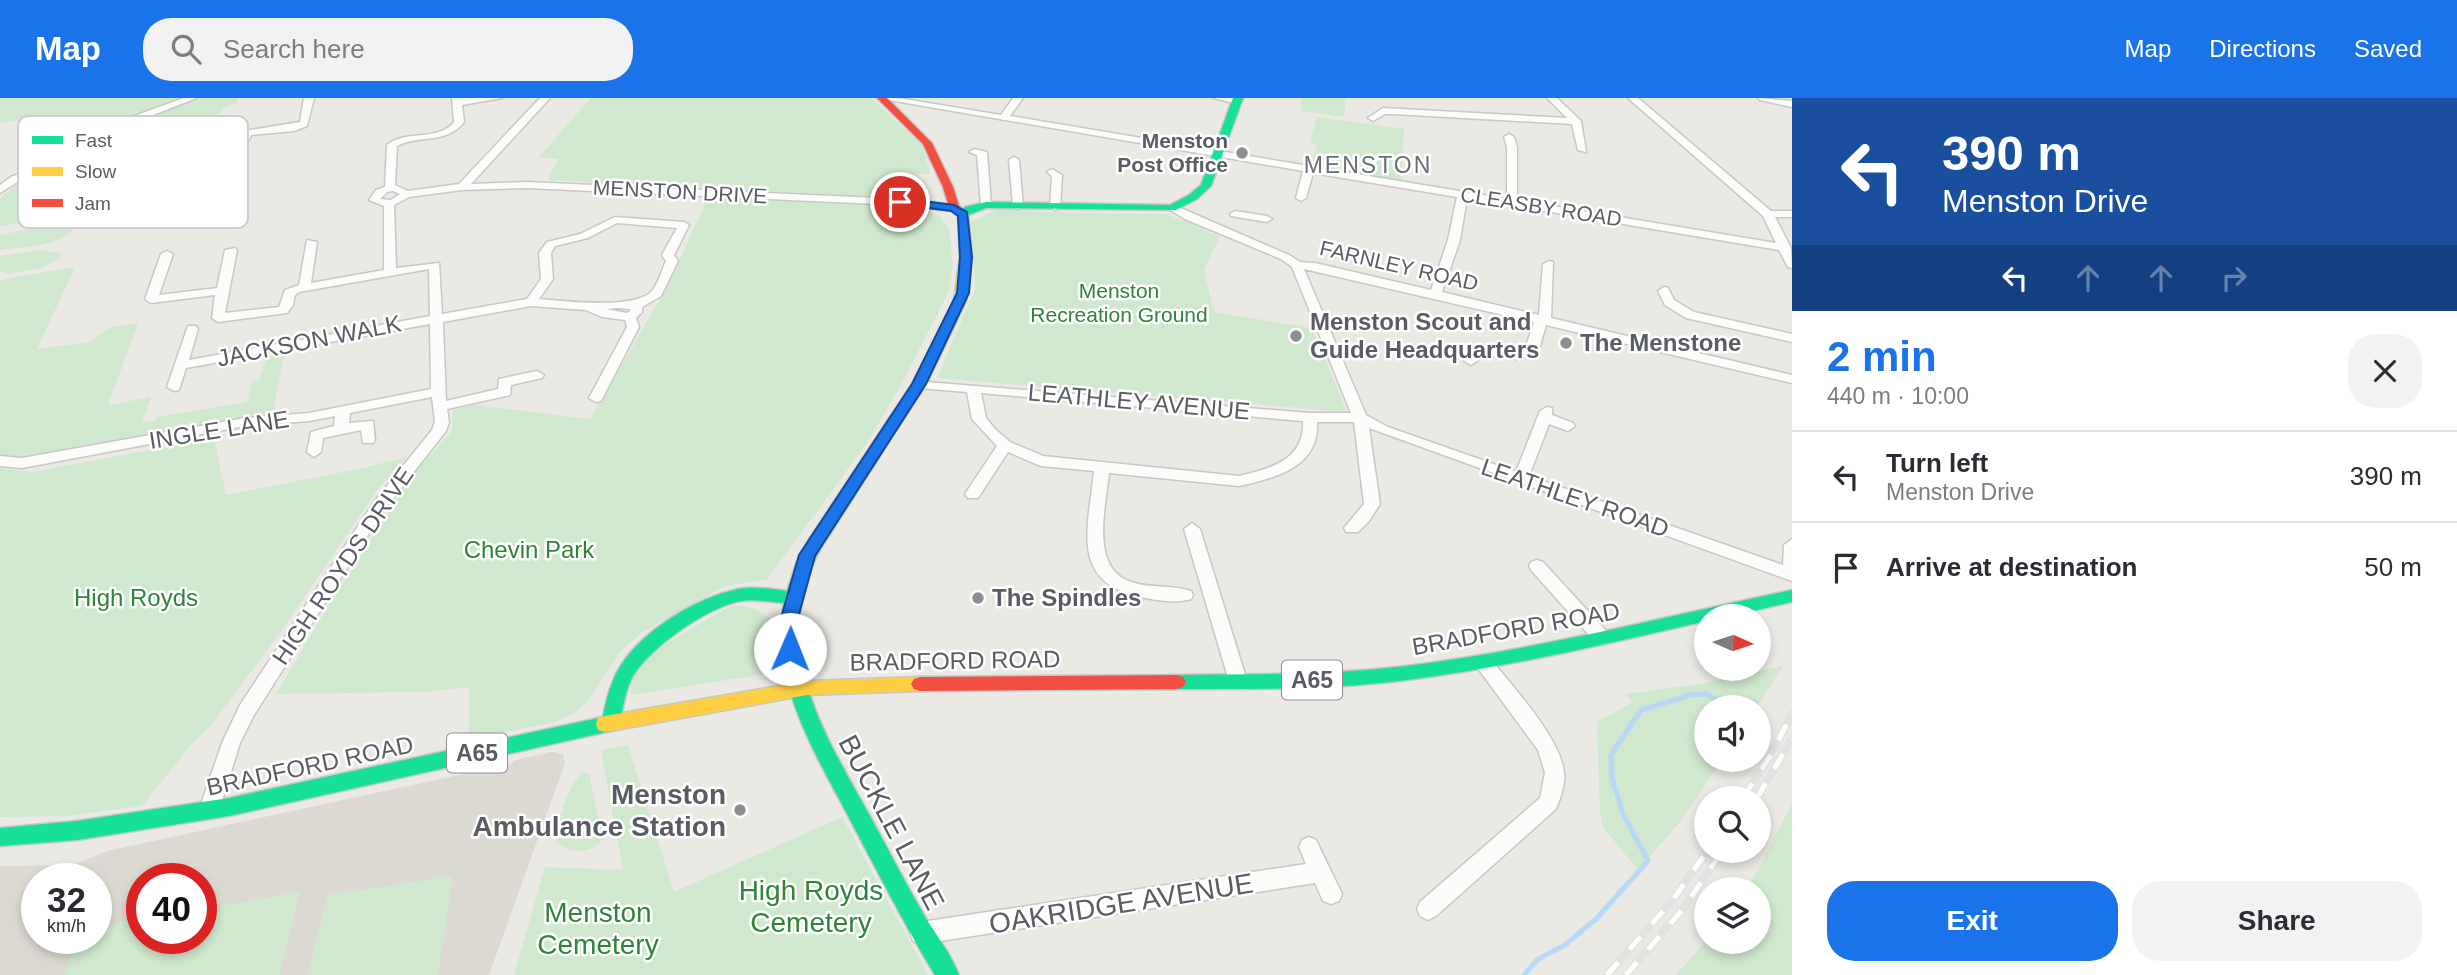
<!DOCTYPE html>
<meta charset="utf-8">
<style>
:root{--surface:#fff;--page:#f2f2f3;--text:#2b2b33;--muted:#7c7c81;--line:#e1e1e2;--accent:#1a73e8}
body{margin:0;font-family:Helvetica,sans-serif;background:var(--page);color:var(--text);height:100vh;display:flex;flex-direction:column;font-size:26px;white-space:nowrap}
*{box-sizing:border-box;margin:0}
p{font-size:23px;color:var(--muted)}
.icon{flex:none;width:38px;height:38px;fill:none;stroke:currentColor;stroke-width:2;stroke-linecap:round;stroke-linejoin:round}
.map{position:relative;flex:1;overflow:hidden}
.side{display:flex;flex-direction:column;background:var(--surface);width:665px}
.side>*{flex:none}
.top-card{background:#1a4fa0;color:#fff;overflow:hidden}
.needle{width:46px;rotate:93deg}
.tools{position:absolute;left:1694px;top:506px;display:grid;gap:14px}
.tools a{display:grid;place-items:center;width:77px;height:77px;border-radius:50%;background:var(--surface);box-shadow:0 4px 10px #0003;font-size:35px}
.speed{position:absolute;left:21px;top:765px;display:flex;gap:14px;font-size:35px;font-weight:700;text-align:center}
.speed>*{display:grid;place-content:center;width:91px;height:91px;border-radius:50%;background:var(--surface);box-shadow:0 4px 10px #0003;line-height:1}
.speed small{font-size:18px;font-weight:400}
.speed .limit{border:10px solid #d22;background:#fff;color:#111}
.pin{position:absolute;display:grid;place-items:center;width:60px;height:60px;color:#fff;margin:-30px;border:4px solid #fff;border-radius:50%;box-shadow:0 2px 7px #0007}
.me{position:absolute;width:77px;margin:-38px;rotate:1deg;stroke-linejoin:round;filter:drop-shadow(0 0 5px #0008)}
.turn{display:flex;align-items:center;gap:24px;height:147px;padding:0 35px;font-size:32px}
.turn .icon{width:91px;height:91px;stroke-width:2.5}
.turn b{display:block;font-size:49px;line-height:60px}
.lanes{display:flex;align-items:center;height:66px;padding:0 35px;background:#0003;justify-content:center;gap:35px;direction:ltr}
.lanes .off{opacity:.35}
.round{display:grid;place-items:center;flex:none;width:74px;height:74px;border-radius:28px;background:var(--page)}
.head{display:flex;align-items:center;justify-content:space-between;height:119px;padding:0 35px}
h1{font-size:42px;font-weight:600;line-height:52px;color:var(--accent)}
.button{display:flex;gap:14px;margin-top:auto;padding:14px 35px}
.button a{flex:1;height:80px;border-radius:28px;background:var(--accent);color:#fff;font-size:28px;font-weight:600;line-height:80px;text-align:center}
.button a+a{background:var(--page);color:var(--text)}
ul{padding:0;list-style:none}
li{display:flex;align-items:center;gap:21px;height:91px;padding:0 35px;border-top:2px solid var(--line)}
li div{flex:1}
li b{display:block;font-size:26px}
li em{font-style:normal}
header{display:flex;align-items:center;gap:42px;box-sizing:border-box;height:98px;padding:0 35px;background:var(--accent);color:#fff}
header strong{font-size:33px}
nav{display:flex;gap:38px;margin-inline-start:auto;font-size:24px}
.search{width:490px;height:63px;background:var(--page);display:flex;align-items:center;gap:18px;box-sizing:border-box;padding:0 24px;border-radius:28px;color:var(--muted);font-size:26px}
main{display:flex;flex:1;min-height:0}
.map>svg:first-child{display:block}
.education{fill:#dbd9d1;fill-rule:evenodd}
.green{fill:#d0e8ce}
.lines{fill:none;stroke-linecap:round;stroke-linejoin:round}
.stream{stroke:#b6d9f7;stroke-width:5}
.street-casing{stroke:#c6c7c6;stroke-width:3}
.fast-casing{stroke:#c6c7c5;stroke-width:3}
.slow-casing{stroke:#c6c7c5;stroke-width:3}
.jam-casing{stroke:#c6c7c5;stroke-width:3}
.street{fill:#fcfcfb;fill-rule:evenodd}
.fast{fill:#16e098;fill-rule:evenodd}
.slow{fill:#ffcf43;fill-rule:evenodd}
.jam{fill:#f24e42;fill-rule:evenodd}
.rail-casing{stroke:#e2e2e2;stroke-width:8}
.rail{stroke:#fff;stroke-width:5;stroke-dasharray:17;stroke-linecap:butt}
.route{fill:#1a73e8;stroke:#114b97;stroke-width:2}
.poi-dot{fill:#8c8e90;stroke:#fff;stroke-width:2.5}
.labels{text-anchor:middle;stroke-width:5;stroke-linejoin:round;paint-order:stroke}
.far-poi-label{font-size:21px;font-weight:bold;fill:#595d63;stroke:#fff;text-anchor:end}
.far-street-label{font-size:21px;fill:#595d63;stroke:#fff}
.far-park-label{font-size:21px;fill:#2e8535;stroke:#fff}
.far-quarter-label{font-size:23px;letter-spacing:2px;fill:#6a6f75;stroke:#fff}
.shield{fill:#fff;stroke:#8b8e92;stroke-width:2}
.shield-label{font-size:23px;font-weight:bold;fill:#595d63}
.poi-label{font-size:24px;font-weight:bold;fill:#595d63;stroke:#fff;text-anchor:start}
.street-label{font-size:24px;fill:#595d63;stroke:#fff}
.park-label{font-size:24px;fill:#2e8535;stroke:#fff}
.near-poi-label{font-size:28px;font-weight:bold;fill:#595d63;stroke:#fff;text-anchor:end}
.near-street-label{font-size:28px;fill:#595d63;stroke:#fff}
.near-park-label{font-size:28px;fill:#2e8535;stroke:#fff}
.key{fill:#fff;stroke:#cdced0;stroke-width:2}
.key-label{font-size:19px;fill:#595d63}
</style>
<header>
<strong>Map</strong>
<div class="search"><svg class="icon" aria-label="search" viewBox="0 0 24 24"><circle cx="10" cy="10" r="6"/><path d="M15 15l6 6"/></svg>Search here</div>
<nav><a>Map</a><a>Directions</a><a>Saved</a></nav>
</header>
<main>
<div class="map">
<svg width="1792" height="877" viewBox="0 0 1792 877">
<rect width="100%" height="100%" fill="#eae9e3"/>
<!-- education -->
<path class="education" d="M552,654l11,2 2,9 -76,212h-489v-109l73,-1 34,-14 403,-87 6,-4zM37,780h59v60h-59zM142,780h59v60h-59z"/>
<!-- green -->
<g class="green">
<polygon points="0,0 183,0 99,32 76,47 82,29 35,20 0,25"/>
<path d="M205,0h32l-1,6c-8,1 -14,3 -17,10l-6,1 -11,40 -29,3 -11,17 -12,1 12,-21 -2,-3 -29,4 -27,56 -104,14v-28l20,-16 38,-15 82,-48z"/>
<polygon points="591,0 871,0 921,46 931,76 907,76 906,100 548,82 558,61 539,59"/>
<polygon points="1302,0 1346,0 1344,19 1301,13"/>
<polygon points="1317,19 1404,31 1401,82 1311,67 1317,47 1310,45"/>
<polygon points="709,97 912,107 938,117 949,130 953,168 948,195 902,285 867,345 767,481 723,489 641,535 620,554 587,604 576,614 554,624 469,642 469,589 424,594 276,596 324,515 417,371 448,338 452,331 453,312 474,307 590,321 667,190"/>
<polygon points="1000,110 1039,114 1165,116 1204,130 1204,132 1220,138 1204,172 1214,214 1312,230 1347,314 937,280 976,189 971,124"/>
<path d="M59,125l10,1 4,5c-16,19 -50,17 -73,21v-15z"/>
<polygon points="40,152 61,155 60,160 42,170 6,176 7,173 0,174 0,158"/>
<polygon points="75,169 37,251 89,244 111,229 138,225 108,307 151,299 142,325 155,323 157,319 247,304 252,283 259,282 267,258 284,256 273,314 37,360 0,357 0,182"/>
<polygon points="214,340 226,397 358,371 407,359 378,391 282,532 210,628 190,648 142,708 66,718 0,719 0,370 32,374"/>
<path d="M741,507c38,6 49,40 25,69l-135,21v-17l17,-24 79,-46z"/>
<polygon points="1783,568 1757,609 1706,609 1706,662 1722,662 1679,725 1638,772 1603,729 1600,712 1597,624 1633,604 1626,596 1706,585"/>
<polygon points="628,647 674,794 842,719 928,877 514,877 545,769 623,772 601,653"/>
<path d="M584,674l5,2 14,65c-12,15 -33,16 -47,2 0,-17 14,-62 28,-69z"/>
<polygon points="1792,706 1792,877 1676,877 1706,843 1759,844 1759,791 1748,791"/>
<polygon points="453,778 438,877 308,877 328,797"/>
<polygon points="300,794 280,877 64,877 78,840 96,840 96,828 142,821 142,840 201,840 201,811"/>
</g>
<g class="lines">
<!-- stream -->
<g class="stream">
<polyline points="1732,609 1755,604"/>
<polyline points="1524,877 1538,861 1565,847 1597,820 1648,763 1623,716 1612,680 1611,657 1641,612 1690,597 1707,596 1726,609"/>
</g>
<defs>
<g id="street">
<polygon points="184,0 197,0 132,25 64,65 19,83 0,95 0,87 11,79 56,61 126,21"/>
<path d="M304,0h10l-7,28 -13,5 -43,4c-4,13 -14,14 -19,25h-8l1,-9 15,-10 4,-10 56,-9z"/>
<path d="M452,0h50l-40,7 2,17c-18,23 -44,12 -67,24l-2,39 13,6 51,-7 81,-86h10l-79,86 56,-2 373,17 54,6 5,3 -5,3 -54,-6 -373,-17 -65,2 -53,7 -15,8 2,63 43,-5 3,51 85,-15 14,-20 -2,-26 8,-11 33,-8 35,-17 69,5 5,3 -15,30 4,6 -17,35 -19,11v5l-6,6 3,9 -38,74 -5,1 -7,-4 38,-71 -2,-7 -23,-3 -16,-7 -55,-4 -88,16 3,79 52,-12 1,-10 38,-8 7,4 -2,3 -31,7 -1,10 -63,14 2,13 -3,9 -62,79 -130,205 -14,28 -21,67 -3,6 -7,3 -7,-3 -3,-6 23,-67 18,-38 134,-203 58,-72 3,-8 -3,-25 -82,16 -1,10 24,-2 2,19 -2,3h-10l-2,-13 -38,8 -2,14 -7,5 -7,-5 4,-20 23,-6 1,-10 -26,5 -64,5 -223,42 -22,-2v-10l22,2 223,-40 64,-5 122,-24 -1,-65 -244,44 -7,22 -5,1 -7,-4 21,-61h8l2,3 -9,31 241,-44 -1,-47 -130,23 -4,3 -2,10 -6,8 -69,9 -6,-4 3,-23 -64,8 -6,-4 16,-45 6,-3 6,3 -14,41 58,-7 8,-38 10,-2 2,2 -12,63 54,-6 6,-17 14,-5 8,-45 10,2 -6,41 73,-13v-64l-15,-6 7,-10 9,-3 2,-42c19,-16 51,-3 67,-23zM393,93l7,3 -9,6 -11,-1 7,-7zM617,125l60,5 -15,27 4,6c-4,9 -8,23 -14,30 -17,19 -88,10 -113,8l14,-20 -2,-26 4,-7 33,-8zM617,210l13,1v2l-3,2 -21,-4z"/>
<path d="M877,0h21l103,17 12,-17h10l-13,18 497,83v-52l-3,-10 5,-3 5,3 3,10v53l259,43 -13,-27 -135,-118h10l133,113h21v6h-17l16,31 1,20 -4,-1 -9,-17 -312,-52 -7,42 -18,52 97,23 4,-51 6,-3 4,1 -2,56 241,57v8l-246,-58 -6,21 -6,9 -18,4 -31,-4 -14,10 -7,-4 13,-13 48,1 9,-27 -230,-53 62,146 22,12 128,45 24,-61 7,-4 5,1v7l21,8 2,3 -7,5 -19,-7 -20,52 254,89 1,-20 8,-6v42l-423,-153 11,76 -11,17 -11,11h-12l-2,-4 20,-24 -10,-82h-37c3,45 -42,56 -78,64l-130,-13c-3,33 -20,95 22,109 19,7 41,2 60,9l2,4 -2,4c-16,5 -38,1 -54,-3 -68,-15 -48,-72 -43,-125l-53,-5 -33,-14 -30,46h-10l-3,-4 32,-48 -25,-27 -5,-27 -48,-4 -7,-4 2,-3 396,32h41l-59,-146 -11,-8 -96,-40 -18,-11 9,-2 113,49 11,7 15,1 116,27 17,-50 9,-43 -144,-24 -7,25 -5,3 -5,-3 7,-27zM981,295l322,28c2,38 -32,48 -64,55l-196,-20 -33,-14 -15,-13 -9,-11z"/>
<polygon points="1214,0 1235,0 1242,3 1237,6"/>
<polygon points="1547,0 1557,0 1581,23 1586,54 1578,52 1572,26 1393,16 1385,16 1373,23 1368,20 1383,10 1567,20"/>
<polygon points="1758,0 1792,3 1792,9 1760,2"/>
<polygon points="974,51 987,54 991,107 986,110 981,107 977,57 969,54"/>
<polygon points="1014,59 1019,62 1023,108 1018,111 1013,108 1009,62"/>
<polygon points="1052,71 1062,77 1060,109 1055,112 1050,109 1052,78 1047,74"/>
<polygon points="1235,113 1267,118 1272,121 1267,124 1231,118 1230,116"/>
<polygon points="1664,189 1668,190 1674,202 1694,214 1792,236 1792,244 1686,220 1665,207 1658,193"/>
<polygon points="1192,425 1200,431 1247,583 1244,588 1238,590 1232,588 1229,583 1184,431"/>
<polygon points="1537,462 1543,464 1608,535 1611,540 1608,545 1602,547 1596,545 1531,472 1529,468 1531,464"/>
<path d="M1483,557l6,2c22,28 71,80 75,115 2,10 -4,28 -8,37l-120,107 -8,4 -8,-4 -3,-7 3,-7 120,-104 5,-25 -7,-23 -61,-83 -3,-5 3,-5z"/>
<polygon points="1309,739 1316,742 1342,796 1339,803 1331,806 1323,803 1315,785 921,846 913,843 910,835 913,827 921,824 1306,766 1299,749 1302,742"/>
</g>
<g id="fast">
<polygon points="1233,0 1243,0 1211,88 1197,101 1176,112 986,110 963,119 958,116 965,109 986,104 1170,107 1189,97 1201,87"/>
<path d="M816,438l8,6c-56,97 -8,178 41,265 20,36 38,72 59,108 12,20 27,39 35,60h-24c-29,-47 -54,-97 -80,-146 -36,-70 -86,-144 -71,-226 -14,-1 -29,-4 -43,-2 -34,6 -90,46 -108,75 -8,14 -10,32 -13,47l-2,6 -7,2 -382,85 -152,24 -77,6v-18l77,-7 152,-23 374,-81c3,-18 8,-36 18,-52 24,-36 75,-67 117,-76 16,-3 33,0 49,2l9,-27 14,-26z"/>
<path d="M1792,492v12l-62,14h-24v5c-99,23 -198,46 -299,59 -76,10 -153,9 -230,9l-6,-2 -3,-5 3,-5 6,-2c76,-1 153,0 229,-9 130,-16 258,-49 386,-76z"/>
</g>
<g id="slow">
<polygon points="963,113 968,116 972,159 966,203 926,286 822,448 810,448 808,444 810,440 912,286 954,203 960,159 958,116"/>
<polygon points="920,579 926,581 929,586 926,591 920,593 807,597 605,634 598,632 596,626 598,620 605,618 807,583"/>
</g>
<g id="jam">
<polygon points="877,0 887,0 932,45 953,89 959,108 967,114 967,118 959,118 950,112 943,89 923,46"/>
<polygon points="1177,577 1183,579 1186,584 1183,589 1177,591 920,593 914,591 911,586 914,581 920,579"/>
</g>
</defs>
<!-- street casing -->
<use href="#street" class="street-casing"/>
<!-- fast casing -->
<use href="#fast" class="fast-casing"/>
<!-- slow casing -->
<use href="#slow" class="slow-casing"/>
<!-- jam casing -->
<use href="#jam" class="jam-casing"/>
<!-- street -->
<use href="#street" class="street"/>
<!-- fast -->
<use href="#fast" class="fast"/>
<!-- slow -->
<use href="#slow" class="slow"/>
<!-- jam -->
<use href="#jam" class="jam"/>
<defs>
<g id="rail">
<polyline points="1743,700 1770,658 1792,616"/>
<polyline points="1757,700 1792,641"/>
<polyline points="1607,877 1672,803 1708,752"/>
<polyline points="1626,877 1683,811 1723,752"/>
</g>
</defs>
<!-- rail casing -->
<use href="#rail" class="rail-casing"/>
<!-- rail -->
<use href="#rail" class="rail"/>
</g>
<!-- route -->
<polygon class="route" points="900,100 954,107 967,114 972,159 969,195 926,286 815,458 798,520 798,551 796,556 783,556 781,551 781,520 799,457 912,286 957,195 960,159 958,118 951,113 897,106 895,104"/>
<!-- markers -->
<g class="poi-dot">
<circle cx="1242" cy="55" r="7"/>
<circle cx="1296" cy="238" r="7"/>
<circle cx="1566" cy="245" r="7"/>
<circle cx="978" cy="500" r="7"/>
<circle cx="740" cy="712" r="7"/>
</g>
<g class="labels">
<!-- far-poi labels -->
<g class="far-poi-label">
<text x="1228" y="50">Menston<tspan x="1228" dy="24">Post Office</tspan></text>
</g>
<!-- far-street labels -->
<g class="far-street-label">
<text transform="translate(680 94) rotate(3)" y="7">MENSTON DRIVE</text>
<text transform="translate(1541 109) rotate(9)" y="7">CLEASBY ROAD</text>
<text transform="translate(1399 168) rotate(13)" y="7">FARNLEY ROAD</text>
</g>
<!-- far-park labels -->
<g class="far-park-label">
<text x="1119" y="200">Menston<tspan x="1119" dy="24">Recreation Ground</tspan></text>
</g>
<!-- far-quarter labels -->
<g class="far-quarter-label">
<text x="1368" y="75">MENSTON</text>
</g>
<!-- shield labels -->
<g class="shield">
<rect x="1282" y="562.5" width="60" height="39" rx="5"/>
<rect x="447" y="635.5" width="60" height="39" rx="5"/>
</g>
<g class="shield-label">
<text x="1312" y="590">A65</text>
<text x="477" y="663">A65</text>
</g>
<!-- poi labels -->
<g class="poi-label">
<text x="1310" y="232">Menston Scout and<tspan x="1310" dy="28">Guide Headquarters</tspan></text>
<text x="1580" y="253">The Menstone</text>
<text x="992" y="508">The Spindles</text>
</g>
<!-- street labels -->
<g class="street-label">
<text transform="translate(309 243) rotate(-11)" y="8">JACKSON WALK</text>
<text transform="translate(1139 304) rotate(5)" y="8">LEATHLEY AVENUE</text>
<text transform="translate(219 332) rotate(-9)" y="8">INGLE LANE</text>
<text transform="translate(1575 400) rotate(19)" y="8">LEATHLEY ROAD</text>
<text transform="translate(343 468) rotate(-56)" y="8">HIGH ROYDS DRIVE</text>
<text transform="translate(1516 531) rotate(-10)" y="8">BRADFORD ROAD</text>
<text transform="translate(955 563) rotate(-1)" y="8">BRADFORD ROAD</text>
<text transform="translate(310 668) rotate(-12)" y="8">BRADFORD ROAD</text>
</g>
<!-- park labels -->
<g class="park-label">
<text x="529" y="460">Chevin Park</text>
<text x="136" y="508">High Royds</text>
</g>
<!-- near-poi labels -->
<g class="near-poi-label">
<text x="726" y="706">Menston<tspan x="726" dy="32">Ambulance Station</tspan></text>
</g>
<!-- near-street labels -->
<g class="near-street-label">
<text transform="translate(892 724) rotate(62)" y="10">BUCKLE LANE</text>
<text transform="translate(1121 805) rotate(-9)" y="10">OAKRIDGE AVENUE</text>
</g>
<!-- near-park labels -->
<g class="near-park-label">
<text x="811" y="802">High Royds<tspan x="811" dy="32">Cemetery</tspan></text>
<text x="598" y="824">Menston<tspan x="598" dy="32">Cemetery</tspan></text>
</g>
</g>
<!-- legend -->
<rect x="18" y="18" width="230" height="112" rx="10" class="key"/>
<rect x="32" y="38" width="31" height="8" fill="#16e098"/>
<rect x="32" y="69" width="31" height="9" fill="#ffcf43"/>
<rect x="32" y="101" width="31" height="8" fill="#f24e42"/>
<g class="key-label">
<text x="75" y="49">Fast</text>
<text x="75" y="80">Slow</text>
<text x="75" y="112">Jam</text>
</g>
</svg>
<div class="tools">
<a><svg class="needle" viewBox="-14 -14 28 28"><path d="M0-13l5 13h-10z" fill="#e53935"/><path d="M0 13l5-13h-10z" fill="#7c7c81"/></svg></a>
<a><svg class="icon" aria-label="sound" viewBox="0 0 24 24"><path d="M4 9h4l5-4v14l-5-4H4zM17 9q2 3 0 6"/></svg></a>
<a><svg class="icon" aria-label="search" viewBox="0 0 24 24"><circle cx="10" cy="10" r="6"/><path d="M15 15l6 6"/></svg></a>
<a><svg class="icon" aria-label="layers" viewBox="0 0 24 24"><path d="M12 4l9 5-9 5-9-5zM3 14l9 5 9-5"/></svg></a>
</div>
<div class="speed"><div>32<small>km/h</small></div><div class="limit">40</div></div>
<div class="pin" style="left:900px;top:104px;background:#d93025"><svg class="icon" aria-label="arrive" viewBox="0 0 24 24"><path d="M6 21V4h12l-3 4 3 4H6"/></svg></div>
<svg class="me" style="left:790px;top:551px" viewBox="-20 -20 40 40"><circle r="19" fill="#fff"/><path d="M0-13L10 11 0 6-10 11z" fill="#1a73e8"/></svg>
</div>
<section class="side">
<div class="top-card">
<div class="turn"><svg class="icon" aria-label="left" viewBox="0 0 24 24"><path d="M17 20v-9H6M10 6l-5 5 5 5"/></svg><div><b>390 m</b>Menston Drive</div></div>
<div class="lanes"><svg class="icon" aria-label="left" viewBox="0 0 24 24"><path d="M17 20v-9H6M10 6l-5 5 5 5"/></svg><svg class="icon off" aria-label="ahead" viewBox="0 0 24 24"><path d="M12 20V5M6 11l6-6 6 6"/></svg><svg class="icon off" aria-label="ahead" viewBox="0 0 24 24"><path d="M12 20V5M6 11l6-6 6 6"/></svg><svg class="icon off" aria-label="right" viewBox="0 0 24 24"><path d="M7 20v-9h11M14 6l5 5-5 5"/></svg></div>
</div>
<div class="head"><div><h1>2 min</h1><p>440 m · 10:00</p></div><a class="round"><svg class="icon" aria-label="close" viewBox="0 0 24 24"><path d="M6 6l12 12M18 6L6 18"/></svg></a></div>
<ul>
<li><svg class="icon" aria-label="left" viewBox="0 0 24 24"><path d="M17 20v-9H6M10 6l-5 5 5 5"/></svg><div><b>Turn left</b><p>Menston Drive</p></div><em>390 m</em></li>
<li><svg class="icon" aria-label="arrive" viewBox="0 0 24 24"><path d="M6 21V4h12l-3 4 3 4H6"/></svg><div><b>Arrive at destination</b></div><em>50 m</em></li>
</ul>
<div class="button"><a>Exit</a><a>Share</a></div>
</section>
</main>
